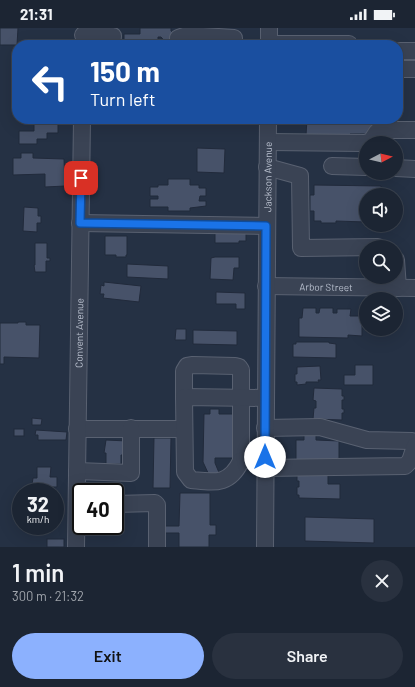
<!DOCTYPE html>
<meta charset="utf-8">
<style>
:root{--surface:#1c2533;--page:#29313f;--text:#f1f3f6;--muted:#a0a5ac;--line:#3a424e;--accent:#8cb1fe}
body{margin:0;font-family:Barlow,sans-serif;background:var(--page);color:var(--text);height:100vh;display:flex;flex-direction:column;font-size:15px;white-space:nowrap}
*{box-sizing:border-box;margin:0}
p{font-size:13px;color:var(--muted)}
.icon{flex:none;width:22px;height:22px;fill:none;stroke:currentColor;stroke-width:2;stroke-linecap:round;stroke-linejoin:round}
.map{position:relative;height:519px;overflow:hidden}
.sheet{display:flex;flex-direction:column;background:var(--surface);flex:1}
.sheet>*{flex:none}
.banner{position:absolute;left:12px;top:12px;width:391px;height:84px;border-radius:16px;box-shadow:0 4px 16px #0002,0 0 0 1px var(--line);background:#1a4fa0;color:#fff;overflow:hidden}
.needle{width:26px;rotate:83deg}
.controls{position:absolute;left:359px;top:108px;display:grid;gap:8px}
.controls a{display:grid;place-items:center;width:44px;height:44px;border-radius:50%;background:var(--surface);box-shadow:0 4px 16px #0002,0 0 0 1px var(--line);font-size:20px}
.speed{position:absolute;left:12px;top:455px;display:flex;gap:8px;font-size:20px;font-weight:700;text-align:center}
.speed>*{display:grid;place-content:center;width:52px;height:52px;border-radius:50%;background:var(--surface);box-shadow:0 4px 16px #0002,0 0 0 1px var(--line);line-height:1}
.speed small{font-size:10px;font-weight:400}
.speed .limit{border:2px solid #111;border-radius:6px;background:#fff;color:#111}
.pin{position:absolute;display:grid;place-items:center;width:34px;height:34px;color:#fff;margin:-17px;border-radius:8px;box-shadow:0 2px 6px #0006}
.me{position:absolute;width:44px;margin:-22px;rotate:0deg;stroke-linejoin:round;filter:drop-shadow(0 0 3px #0008)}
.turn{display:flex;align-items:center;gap:14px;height:84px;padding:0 12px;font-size:18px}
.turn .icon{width:52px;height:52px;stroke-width:2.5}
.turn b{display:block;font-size:28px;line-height:34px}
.round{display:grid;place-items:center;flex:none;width:42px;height:42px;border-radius:21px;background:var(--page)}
.overview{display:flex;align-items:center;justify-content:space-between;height:68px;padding:0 12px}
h1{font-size:24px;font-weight:600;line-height:30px}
.button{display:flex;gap:8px;margin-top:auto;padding:8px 12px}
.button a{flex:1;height:46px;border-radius:24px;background:var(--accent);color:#111;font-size:16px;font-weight:600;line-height:46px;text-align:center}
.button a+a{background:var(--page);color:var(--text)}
.status{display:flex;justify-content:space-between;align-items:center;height:28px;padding:0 20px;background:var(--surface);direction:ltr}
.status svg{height:11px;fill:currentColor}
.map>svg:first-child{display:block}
.building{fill:#475269;stroke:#212a3b}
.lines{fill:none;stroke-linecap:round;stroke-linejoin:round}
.minor-casing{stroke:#596171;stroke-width:18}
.minor{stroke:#3a4354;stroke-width:16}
.route-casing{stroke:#114b97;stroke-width:10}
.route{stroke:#1a73e8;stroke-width:7}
.labels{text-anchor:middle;stroke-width:3;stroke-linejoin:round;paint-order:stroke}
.street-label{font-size:10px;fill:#b8bfcd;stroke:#1f2839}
</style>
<div class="status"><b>21:31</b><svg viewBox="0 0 49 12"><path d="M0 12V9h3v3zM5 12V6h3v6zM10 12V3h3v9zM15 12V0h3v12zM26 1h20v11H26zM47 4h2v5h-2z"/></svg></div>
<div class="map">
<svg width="415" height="519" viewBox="0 0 415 519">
<rect width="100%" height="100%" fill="#253144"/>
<!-- building -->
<g class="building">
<polygon points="0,0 18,0 17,17 0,17"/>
<polygon points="140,0 171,0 171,3 185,17 168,17 161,9 158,9 158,17 124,17 124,6 140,6"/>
<polygon points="34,91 58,91 58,105 47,105 47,111 37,111 37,116 19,116 19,103 34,103"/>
<polygon points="307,91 387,91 387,97 373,97 372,106 350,106 350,107 306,107"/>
<polygon points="197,120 225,121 224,145 197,144"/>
<polygon points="21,125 33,125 33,130 64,131 65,158 45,159 45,146 13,147 13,130 21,130"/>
<polygon points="168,151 190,151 190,157 199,157 199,160 206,160 206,168 200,168 199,173 206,173 206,178 190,180 190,183 168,183 168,179 150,179 150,171 158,171 158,168 150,168 150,159 158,159 158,157 168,157"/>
<polygon points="314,157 381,158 381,167 366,167 366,194 336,193 336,195 321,195 321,193 314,193 314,183 310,183 310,167 314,167"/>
<polygon points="24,179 38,180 38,188 41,188 41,195 37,195 37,204 23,203"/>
<polygon points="215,201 246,203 246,213 239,213 239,215 215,215"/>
<polygon points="105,208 127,208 127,227 126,227 126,229 116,229 116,227 105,227"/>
<polygon points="35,215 47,215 47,230 50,230 50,233 46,233 46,244 35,244 34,237 35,237"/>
<polygon points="215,229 239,229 239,240 234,240 233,252 210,251 211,230"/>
<polygon points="127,236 168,238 168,251 127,249"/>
<polygon points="104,254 141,258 139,274 103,270 104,266 100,266 101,257 104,258"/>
<polygon points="216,264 245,265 245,281 236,281 236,276 216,276"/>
<polygon points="303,280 316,280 316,285 319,285 320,280 333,280 333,285 337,285 337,281 351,281 350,288 362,288 362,308 348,307 348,310 299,309 299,290 302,290"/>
<polygon points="18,294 26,294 26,297 40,297 39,330 4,329 4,336 0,336 0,295 18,295"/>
<polygon points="176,301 186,301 186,312 175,312"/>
<polygon points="193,302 237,303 237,317 193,316"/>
<polygon points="296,314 329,314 329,315 336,316 336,330 293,329 293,316 296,316"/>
<polygon points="355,337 373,337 373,357 344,357 344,347 355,347"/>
<polygon points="320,338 321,352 318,352 319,354 306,354 306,356 297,357 297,354 295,354 295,346 297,346 297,339"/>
<polygon points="314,360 342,361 342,368 344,368 344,372 342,372 342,381 344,381 344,385 342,385 342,392 313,391 314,380 316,380 316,373 313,372"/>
<polygon points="210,381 219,381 219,386 239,386 238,430 215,430 215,435 220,447 209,447 203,434 204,386 210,386"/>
<polygon points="32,390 42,391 41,397 32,397"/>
<rect x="14" y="401" width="10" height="7"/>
<polygon points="304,401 316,401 316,412 339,413 339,436 296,436 296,412 304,412"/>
<polygon points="36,402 67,404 66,412 38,412 38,407 35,407"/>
<polygon points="154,410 171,410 170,460 153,460"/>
<polygon points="106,412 127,413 127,427 121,427 121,436 106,436 106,425 104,425"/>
<polygon points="37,439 51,439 50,449 57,449 57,459 37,459 37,457 32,457 33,450 37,450"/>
<polygon points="328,441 328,456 340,456 340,471 299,470 299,467 297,467 297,459 299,459 299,453 297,453 297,444"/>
<polygon points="180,465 210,465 210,497 216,497 216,507 209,507 209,519 179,519 179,505 163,505 163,498 179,498"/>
<polygon points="305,489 374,491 374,515 305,513"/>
<rect x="47" y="511" width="17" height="8"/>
</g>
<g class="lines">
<defs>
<g id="minor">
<polyline points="83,7 113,8 112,17"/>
<polyline points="178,10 187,7 234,10"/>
<polyline points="269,16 349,16"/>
<polyline points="269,17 269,0"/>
<polyline points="400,23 415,23"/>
<polyline points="398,41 415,41"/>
<polyline points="268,114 365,115 371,113 377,104 393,102 415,102"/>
<polyline points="332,138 366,139"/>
<polyline points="267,139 300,148 301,220 378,219"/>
<polyline points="396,140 415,141"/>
<polyline points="80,195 267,198"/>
<polyline points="396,232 398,260"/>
<path id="s1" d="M266,258l149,2"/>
<polyline points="184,369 184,343 187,338 193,337 235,338 239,339 241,342 241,433"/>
<polyline points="265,400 320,399 367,412 412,413 415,417"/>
<polyline points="77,401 184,401"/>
<path d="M265,429l-24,4c-12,25 -27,21 -50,19l-6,-8 -1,-75 81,1"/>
<polyline points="265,440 405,438 410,433 415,418"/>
<polyline points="77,443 131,445 131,400"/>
<polyline points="115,476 155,475 157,477 157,519"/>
<path id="s2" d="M76,519l6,-428"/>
<path id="s3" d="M265,519l3,-428"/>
</g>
</defs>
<!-- minor casing -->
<use href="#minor" class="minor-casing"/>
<!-- minor -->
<use href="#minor" class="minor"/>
</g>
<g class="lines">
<defs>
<polyline id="route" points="81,150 80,195 266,198 265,429"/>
</defs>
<!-- route casing -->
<use href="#route" class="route-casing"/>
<!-- route -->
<use href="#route" class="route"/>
</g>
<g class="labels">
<!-- street labels -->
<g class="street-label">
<text dy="4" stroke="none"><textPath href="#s3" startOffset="370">Jackson Avenue</textPath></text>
<text dy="4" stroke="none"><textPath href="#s1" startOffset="60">Arbor Street</textPath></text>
<text dy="4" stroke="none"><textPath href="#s2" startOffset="214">Convent Avenue</textPath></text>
</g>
</g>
</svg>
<div class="controls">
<a><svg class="needle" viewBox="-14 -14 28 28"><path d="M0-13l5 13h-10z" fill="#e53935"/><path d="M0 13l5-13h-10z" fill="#a0a5ac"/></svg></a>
<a><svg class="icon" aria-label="sound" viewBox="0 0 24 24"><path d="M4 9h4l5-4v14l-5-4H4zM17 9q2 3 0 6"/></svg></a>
<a><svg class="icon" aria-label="search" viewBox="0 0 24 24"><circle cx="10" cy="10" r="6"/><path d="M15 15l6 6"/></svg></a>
<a><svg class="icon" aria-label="layers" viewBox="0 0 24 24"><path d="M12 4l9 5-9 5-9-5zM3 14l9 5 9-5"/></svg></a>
</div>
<div class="speed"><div>32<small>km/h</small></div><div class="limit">40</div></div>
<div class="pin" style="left:81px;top:150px;background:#d93025"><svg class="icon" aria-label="arrive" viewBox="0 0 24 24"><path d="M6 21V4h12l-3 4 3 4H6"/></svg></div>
<svg class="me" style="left:265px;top:429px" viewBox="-20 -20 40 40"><circle r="19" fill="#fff"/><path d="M0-13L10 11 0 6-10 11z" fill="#1a73e8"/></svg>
<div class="banner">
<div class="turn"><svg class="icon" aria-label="left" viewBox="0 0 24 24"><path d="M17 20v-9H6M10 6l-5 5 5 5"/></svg><div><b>150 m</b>Turn left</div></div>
</div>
</div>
<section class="sheet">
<div class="overview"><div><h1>1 min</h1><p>300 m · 21:32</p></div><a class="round"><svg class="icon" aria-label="close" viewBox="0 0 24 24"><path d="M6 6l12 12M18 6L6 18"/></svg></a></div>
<div class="button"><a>Exit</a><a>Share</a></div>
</section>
